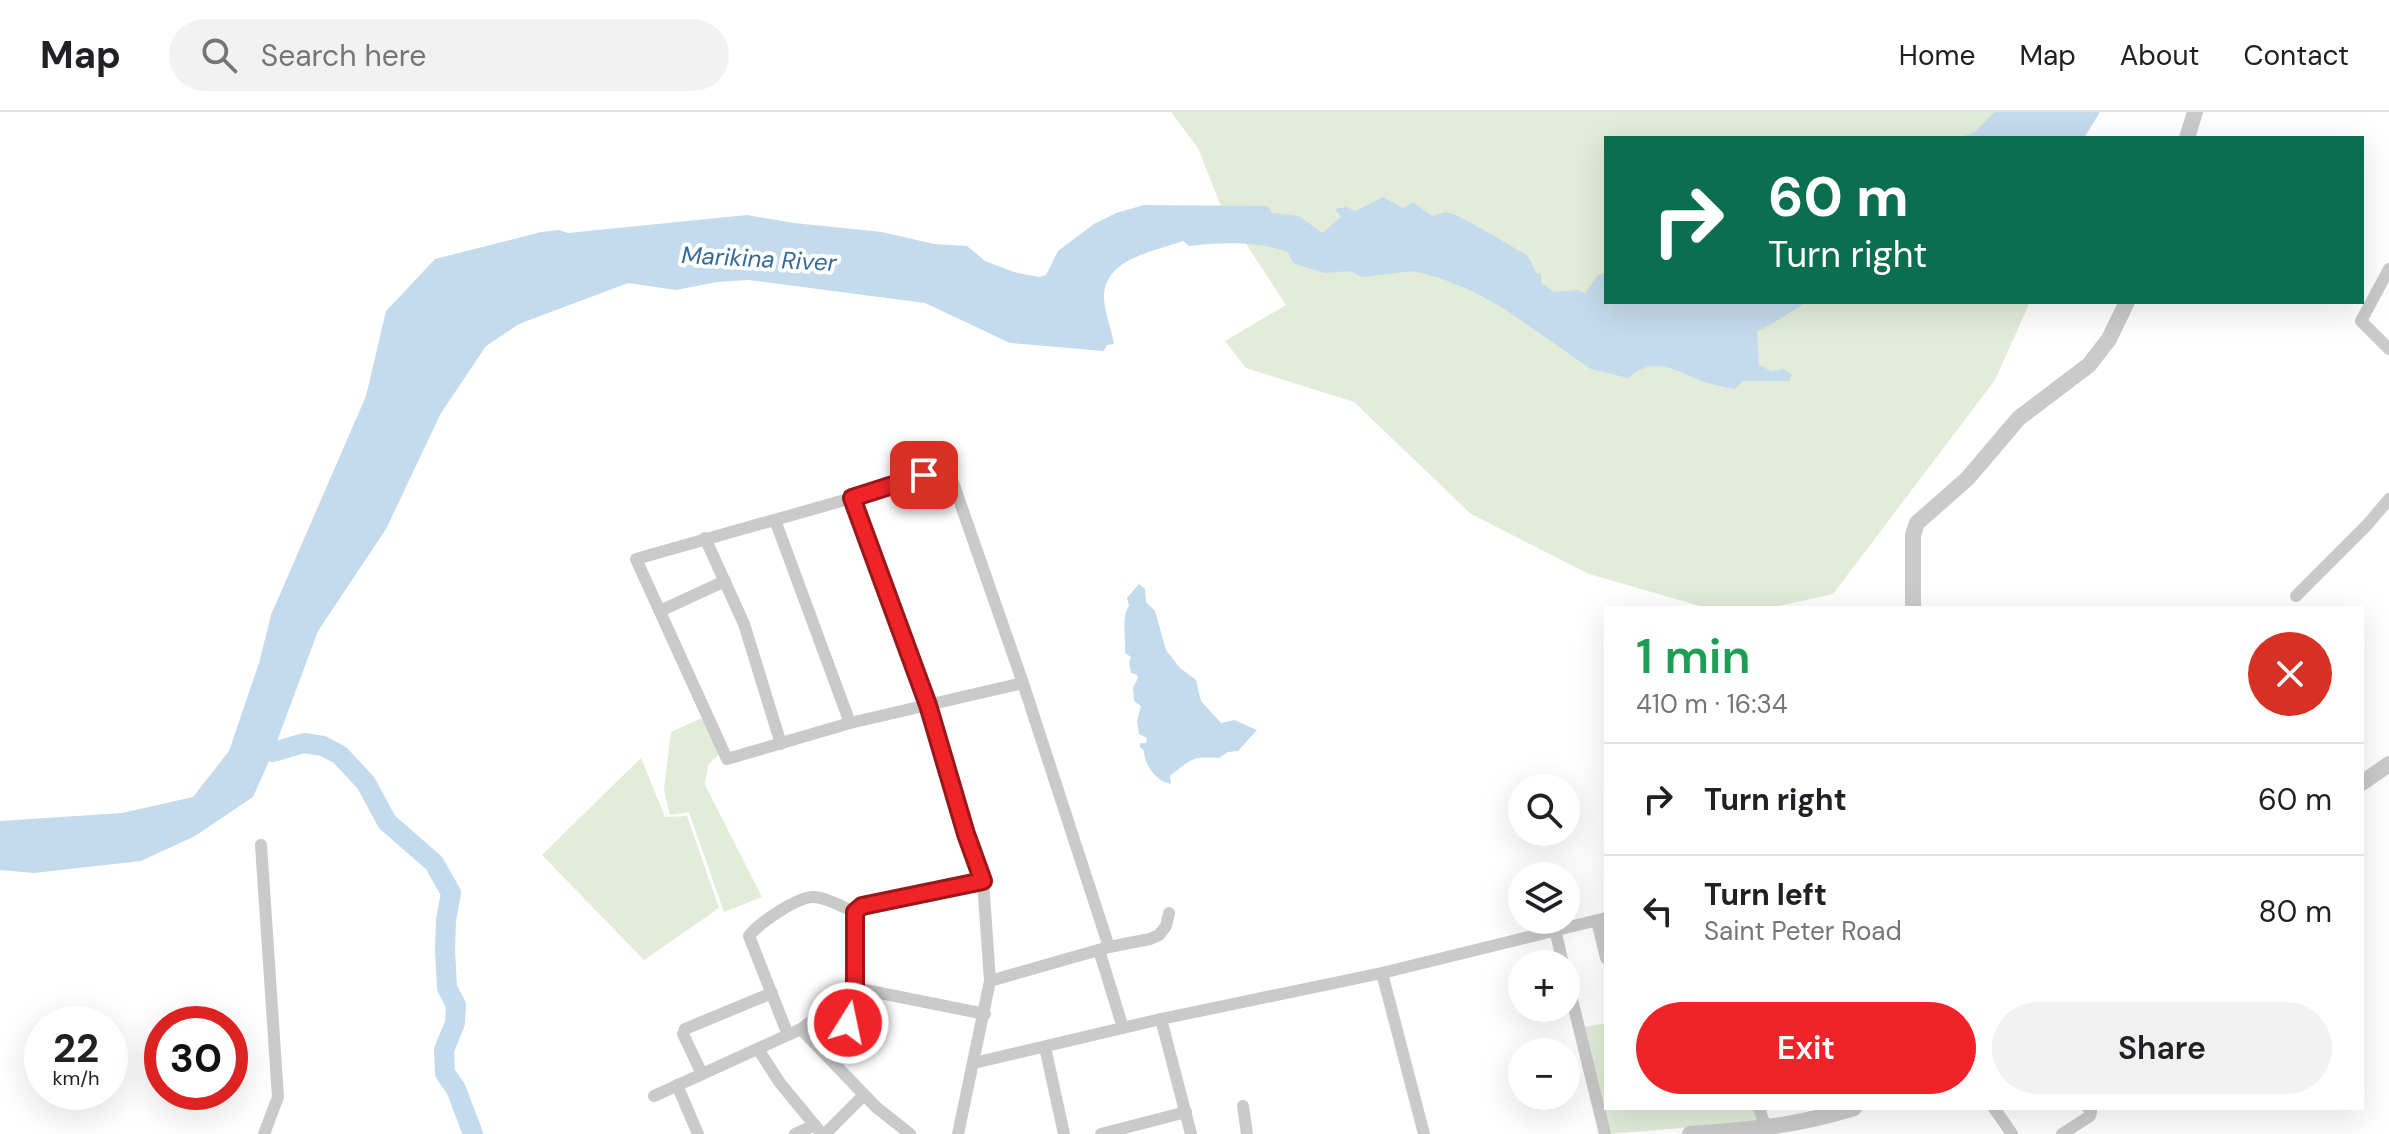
<!DOCTYPE html>
<meta charset="utf-8">
<style>
:root{--surface:#fff;--page:#f2f2f2;--text:#202124;--muted:#757577;--line:#e0e0e0;--accent:#f02328}
body{margin:0;font-family:"DM Sans",sans-serif;background:var(--page);color:var(--text);height:100vh;display:flex;flex-direction:column;font-size:30px;white-space:nowrap}
*{box-sizing:border-box;margin:0}
p{font-size:26px;color:var(--muted)}
.icon{flex:none;width:44px;height:44px;fill:none;stroke:currentColor;stroke-width:2;stroke-linecap:round;stroke-linejoin:round}
.map{position:relative;flex:1;overflow:hidden}
.side{position:absolute;left:1604px;top:494px;width:760px;height:504px;display:flex;flex-direction:column;background:var(--surface);border-radius:0px;box-shadow:0 8px 32px #0002}
.side>*{flex:none}
.guide{position:absolute;left:1604px;top:24px;width:760px;height:168px;border-radius:0px;box-shadow:0 8px 32px #0002;background:#0b6e4f;color:#fff;overflow:hidden}
.controls{position:absolute;left:1508px;top:662px;display:grid;gap:16px}
.controls a{display:grid;place-items:center;width:72px;height:72px;border-radius:50%;background:var(--surface);box-shadow:0 8px 32px #0002;font-size:40px}
.speed{position:absolute;left:24px;top:894px;display:flex;gap:16px;font-size:40px;font-weight:700;text-align:center}
.speed>*{display:grid;place-content:center;width:104px;height:104px;border-radius:50%;background:var(--surface);box-shadow:0 8px 32px #0002;line-height:1}
.speed small{font-size:20px;font-weight:400}
.speed .limit{border:12px solid #d22;background:#fff;color:#111}
.pin{position:absolute;display:grid;place-items:center;width:68px;height:68px;color:#fff;margin:-34px;border-radius:16px;box-shadow:0 4px 12px #0006}
.me{position:absolute;width:88px;margin:-44px;rotate:10deg;stroke-linejoin:round;filter:drop-shadow(0 0 6px #0008)}
.turn{display:flex;align-items:center;gap:28px;height:168px;padding:0 32px;font-size:36px}
.turn .icon{width:104px;height:104px;stroke-width:2.5}
.turn b{display:block;font-size:56px;line-height:68px}
.round{display:grid;place-items:center;flex:none;width:84px;height:84px;border-radius:42px;background:var(--page)}
.head{display:flex;align-items:center;justify-content:space-between;height:136px;padding:0 32px}
h1{font-size:48px;font-weight:600;line-height:60px;color:#1e9e55}
.primary-button{display:flex;gap:16px;margin-top:auto;padding:16px 32px}
.primary-button a{flex:1;height:92px;border-radius:48px;background:var(--accent);color:#fff;font-size:32px;font-weight:600;line-height:92px;text-align:center}
.primary-button a+a{background:var(--page);color:var(--text)}
ul{padding:0;list-style:none}
li{display:flex;align-items:center;gap:24px;height:112px;padding:0 32px;border-top:2px solid var(--line)}
li div{flex:1}
li b{display:block;font-size:30px}
li em{font-style:normal}
header{display:flex;align-items:center;gap:48px;box-sizing:border-box;height:112px;padding:0 40px;background:var(--surface);border-bottom:2px solid var(--line)}
header strong{font-size:38px}
nav{display:flex;gap:44px;margin-inline-start:auto;font-size:28px}
.search{width:560px;height:72px;background:var(--page);display:flex;align-items:center;gap:20px;box-sizing:border-box;padding:0 28px;border-radius:44px;color:var(--muted);font-size:30px}
.map>svg:first-child{display:block}
.green{fill:#e2ecd9}
.water{fill:#c4dbed}
.lines{fill:none;stroke-linecap:round;stroke-linejoin:round}
.river{stroke:#c4dbed;stroke-width:20}
.minor{stroke:#cacaca;stroke-width:12}
.tertiary{stroke:#cacaca;stroke-width:16}
.route-casing{stroke:#9c171a;stroke-width:20}
.route{stroke:#f02328;stroke-width:14}
.labels{text-anchor:middle;stroke-width:8;stroke-linejoin:round;paint-order:stroke}
.water-label{font-size:24px;font-style:italic;fill:#366b94;stroke:#fff}
</style>
<header>
<strong>Map</strong>
<div class="search"><svg class="icon" aria-label="search" viewBox="0 0 24 24"><circle cx="10" cy="10" r="6"/><path d="M15 15l6 6"/></svg>Search here</div>
<nav><a>Home</a><a>Map</a><a>About</a><a>Contact</a></nav>
</header>
<div class="map">
<svg width="2389" height="1022" viewBox="0 0 2389 1022">
<rect width="100%" height="100%" fill="#fff"/>
<!-- green -->
<g class="green">
<polygon points="1171,0 2086,0 2082,26 1606,26 1606,190 2030,190 1995,268 1833,482 1770,496 1707,496 1589,462 1471,402 1354,290 1246,256 1225,229 1286,193 1220,92 1198,36"/>
<polygon points="704,605 722,639 708,653 705,673 762,785 724,800 689,700 670,703 664,678 671,620"/>
<polygon points="641,646 665,705 687,704 719,796 644,848 542,743"/>
<polygon points="1606,911 1606,996 1762,996 1768,1009 1609,1022 1584,915"/>
</g>
<!-- water -->
<g class="water">
<polygon points="1995,0 2100,0 2084,26 1959,26 1975,20"/>
<path d="M1383,85l20,11 10,-6 19,14 13,-4 11,3 35,19 37,22 8,17 5,1v9l13,9 23,-2 8,3 13,-18 8,-2v29h201c-16,9 -33,22 -50,29l2,34 12,6 13,-2 8,6 -3,6h-46l-8,8c-10,-2 -21,-4 -31,-7 -27,-10 -50,-28 -76,-4l-37,-9 -88,-61 -31,-17 -32,-13 -27,-7 -51,6 -12,-6 -26,2 -31,-10 -5,-11c-30,-11 -67,-10 -99,-6l-6,-5c-29,11 -75,16 -79,53 -1,15 8,35 10,50l-7,1 -3,6 -94,-8 -85,-40 -177,-23 -31,2 -41,8 -48,-7 -109,41 -33,22 -45,67 -55,116 -68,102 -45,121 -20,45 -58,39 -54,25 -107,12 -34,-3v-49l122,-8 71,-16 36,-46 30,-88 12,-48 95,-219 20,-85 49,-52 106,-27 18,-2 9,3 179,-18 47,8 88,9 52,12 33,2 18,15 29,11 25,5 7,-2 12,-24 36,-27 22,-11 28,-8 124,1 4,7 27,3 23,17 19,-16 -6,-8 12,-2 8,4z"/>
<path d="M1139,472l6,5 1,13 9,9 11,39 14,18 16,12 5,21 20,22 13,-3 23,10 -19,21 -10,1 -9,6c-26,-2 -28,1 -49,18l1,8c-14,-2 -27,-19 -27,-33l-4,-4v-4h6l1,-5 -8,-4 -2,-13 4,-15 -7,-5 -1,-13 5,-10 -1,-3 -6,-2 -2,-11 2,-5 -6,-4c1,-15 -4,-36 4,-47l-2,-8z"/>
</g>
<g class="lines">
<!-- river -->
<polyline class="river" points="273,640 304,631 323,634 340,643 366,671 387,710 434,751 451,781 446,808 445,838 447,876 456,893 455,911 444,938 445,961 456,977 473,1022"/>
<!-- minor -->
<g class="minor">
<polyline points="2389,157 2361,209 2389,237"/>
<polyline points="852,386 928,593 966,722 983,769 990,869 958,1022"/>
<polyline points="775,408 850,611"/>
<polyline points="705,426 744,512 781,632"/>
<polyline points="2296,484 2368,412 2389,387"/>
<polyline points="660,499 725,469"/>
<polyline points="1023,571 850,611 727,647 636,447 852,386 948,356 1023,571 1109,835"/>
<polyline points="261,733 278,985 264,1022"/>
<polyline points="855,800 862,794 983,769"/>
<polyline points="1597,809 1606,846"/>
<polyline points="1555,817 1563,852"/>
<polyline points="1099,838 1123,916"/>
<polyline points="1382,861 1424,1022"/>
<polyline points="1566,863 1605,1022"/>
<polyline points="990,869 1109,835 1150,827 1159,823 1166,814 1169,801"/>
<polyline points="1161,907 1191,1022"/>
<polyline points="801,917 876,995 910,1022"/>
<path d="M788,923l-39,-99c10,-13 48,-39 64,-39 13,0 29,10 42,15"/>
<polyline points="1045,935 1064,1022"/>
<polyline points="758,937 780,971 822,1022"/>
<polyline points="974,951 1161,907 1382,861 1606,806"/>
<polyline points="837,953 854,889 855,800"/>
<polyline points="702,962 683,922 685,917 772,881"/>
<polyline points="677,973 698,1022"/>
<polyline points="654,984 801,917 855,876 985,902"/>
<polyline points="1243,994 1247,1022"/>
<polyline points="1759,996 1768,1022"/>
<polyline points="1994,996 2012,1022"/>
<polyline points="795,1022 815,1013"/>
<polyline points="825,1022 864,983"/>
<polyline points="1101,1022 1186,1000"/>
<polyline points="2062,1022 2090,1004 2091,999 2088,996"/>
</g>
<!-- tertiary -->
<g class="tertiary">
<polyline points="2187,26 2195,0"/>
<polyline points="1913,496 1913,423 1917,411 1967,367 2019,306 2089,253 2109,227 2127,190"/>
<polyline points="2362,671 2389,652"/>
<path d="M1690,1022c60,-4 106,-8 164,-26"/>
</g>
</g>
<g class="lines">
<defs>
<polyline id="route" points="848,911 855,876 855,800 862,794 983,769 966,722 928,593 852,386 924,363"/>
</defs>
<!-- route casing -->
<use href="#route" class="route-casing"/>
<!-- route -->
<use href="#route" class="route"/>
</g>
<g class="labels">
<!-- water labels -->
<g class="water-label">
<text transform="translate(759 147) rotate(3)" y="8">Marikina River</text>
</g>
</g>
</svg>
<div class="controls">
<a><svg class="icon" aria-label="search" viewBox="0 0 24 24"><circle cx="10" cy="10" r="6"/><path d="M15 15l6 6"/></svg></a>
<a><svg class="icon" aria-label="layers" viewBox="0 0 24 24"><path d="M12 4l9 5-9 5-9-5zM3 14l9 5 9-5"/></svg></a>
<a>+</a>
<a>−</a>
</div>
<div class="speed"><div>22<small>km/h</small></div><div class="limit">30</div></div>
<div class="pin" style="left:924px;top:363px;background:#d93025"><svg class="icon" aria-label="arrive" viewBox="0 0 24 24"><path d="M6 21V4h12l-3 4 3 4H6"/></svg></div>
<svg class="me" style="left:848px;top:911px" viewBox="-20 -20 40 40"><circle r="17" fill="#f02328" stroke="#fff" stroke-width="3"/><path d="M0-11L8 9 0 5-8 9z" fill="#fff"/></svg>
<div class="guide">
<div class="turn"><svg class="icon" aria-label="right" viewBox="0 0 24 24"><path d="M7 20v-9h11M14 6l5 5-5 5"/></svg><div><b>60 m</b>Turn right</div></div>
</div>
<section class="side">
<div class="head"><div><h1>1 min</h1><p>410 m · 16:34</p></div><a class="round" style="background:#d93025;color:#fff"><svg class="icon" aria-label="close" viewBox="0 0 24 24"><path d="M6 6l12 12M18 6L6 18"/></svg></a></div>
<ul>
<li><svg class="icon" aria-label="right" viewBox="0 0 24 24"><path d="M7 20v-9h11M14 6l5 5-5 5"/></svg><div><b>Turn right</b></div><em>60 m</em></li>
<li><svg class="icon" aria-label="left" viewBox="0 0 24 24"><path d="M17 20v-9H6M10 6l-5 5 5 5"/></svg><div><b>Turn left</b><p>Saint Peter Road</p></div><em>80 m</em></li>
</ul>
<div class="primary-button"><a>Exit</a><a>Share</a></div>
</section>
</div>
